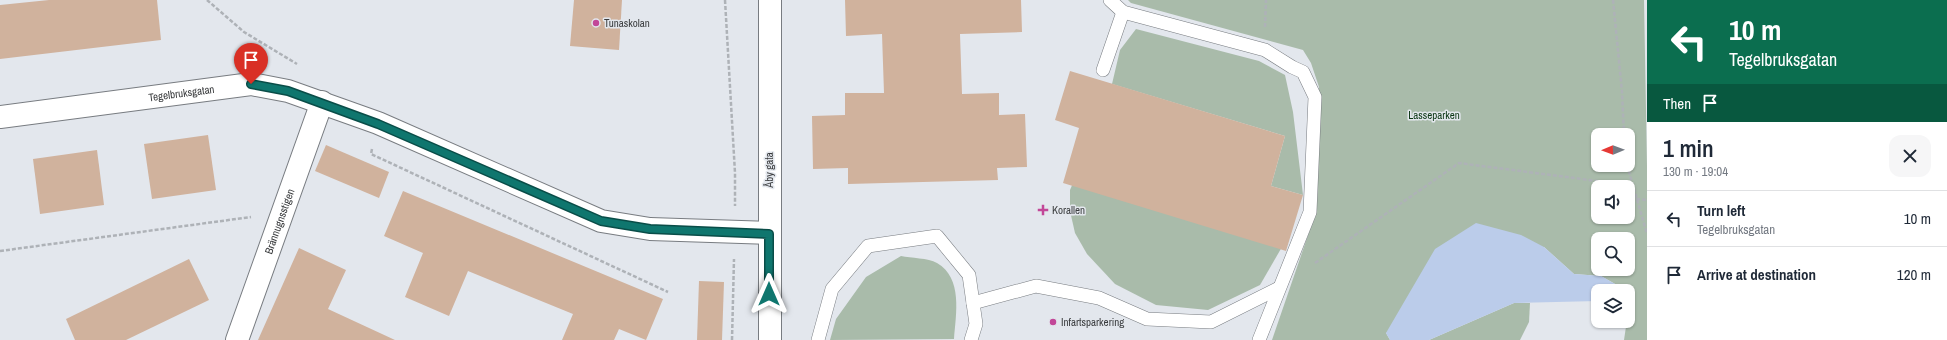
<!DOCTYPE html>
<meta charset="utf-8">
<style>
:root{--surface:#fff;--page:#f6f6f7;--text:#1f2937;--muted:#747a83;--line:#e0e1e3}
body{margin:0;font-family:"Archivo Narrow",sans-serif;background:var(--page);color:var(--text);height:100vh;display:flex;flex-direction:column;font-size:15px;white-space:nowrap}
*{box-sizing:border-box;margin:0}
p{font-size:13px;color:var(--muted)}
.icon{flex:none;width:22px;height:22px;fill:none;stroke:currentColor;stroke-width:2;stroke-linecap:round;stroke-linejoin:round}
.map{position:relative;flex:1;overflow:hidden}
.panel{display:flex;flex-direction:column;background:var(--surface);width:300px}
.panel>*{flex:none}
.guide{background:#0b6e4f;color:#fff;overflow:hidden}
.needle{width:26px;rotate:269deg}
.tools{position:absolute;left:1591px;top:128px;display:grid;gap:8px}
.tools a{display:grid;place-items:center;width:44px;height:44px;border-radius:8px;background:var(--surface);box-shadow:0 1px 3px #0004;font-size:20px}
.pin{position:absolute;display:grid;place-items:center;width:34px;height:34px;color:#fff;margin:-41px -17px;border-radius:50% 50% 50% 0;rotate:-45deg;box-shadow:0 0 4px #0007}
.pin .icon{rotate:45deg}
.me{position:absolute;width:44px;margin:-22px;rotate:0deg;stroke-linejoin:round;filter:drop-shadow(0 0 3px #0008)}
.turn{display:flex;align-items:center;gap:14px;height:84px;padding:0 16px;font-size:18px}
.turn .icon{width:52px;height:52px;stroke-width:2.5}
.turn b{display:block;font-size:28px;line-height:34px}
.then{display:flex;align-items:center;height:38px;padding:0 16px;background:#0003;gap:8px;font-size:15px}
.round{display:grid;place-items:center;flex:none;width:42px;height:42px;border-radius:12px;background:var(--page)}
.headline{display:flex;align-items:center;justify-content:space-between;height:68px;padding:0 16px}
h1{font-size:24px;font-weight:600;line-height:30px}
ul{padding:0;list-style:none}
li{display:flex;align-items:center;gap:12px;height:56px;padding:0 16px;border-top:1px solid var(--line)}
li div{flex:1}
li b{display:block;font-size:15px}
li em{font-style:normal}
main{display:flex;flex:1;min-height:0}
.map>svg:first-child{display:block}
.green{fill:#a9bbaa;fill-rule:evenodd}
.water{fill:#bbccea}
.building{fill:#d0b29d}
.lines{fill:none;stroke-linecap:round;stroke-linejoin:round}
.lane-casing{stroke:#787c81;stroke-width:14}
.street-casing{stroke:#787c81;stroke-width:24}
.path{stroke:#aeb2b7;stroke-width:2.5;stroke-dasharray:4 2;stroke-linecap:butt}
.lane{stroke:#fff;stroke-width:13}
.street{stroke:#fff;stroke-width:22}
.route-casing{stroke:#0a4d48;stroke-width:10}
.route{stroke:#0f766e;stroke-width:7}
.poi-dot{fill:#c24798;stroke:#e3e7ed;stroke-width:1.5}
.labels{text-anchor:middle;stroke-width:3;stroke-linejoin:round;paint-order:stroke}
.poi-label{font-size:11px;fill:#3a3c3e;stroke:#e3e7ed;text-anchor:start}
.street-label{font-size:11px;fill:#3a3c3e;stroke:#e3e7ed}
.park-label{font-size:11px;fill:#0b3613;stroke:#e3e7ed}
</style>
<main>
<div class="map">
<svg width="1647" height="340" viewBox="0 0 1647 340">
<rect width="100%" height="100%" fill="#e3e7ed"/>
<!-- green -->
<g class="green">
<path d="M1128,0h516l3,166v174h-23l7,-47 -30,-17 -27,-2 -30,-27 -158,86 4,7h-118l45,-131 2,-122 -8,-24 -8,-13 -172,-47zM1598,135h30v30h-30zM1598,187h30v30h-30zM1598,239h30v30h-30z"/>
<polygon points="1136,29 1259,61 1285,75 1293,112 1303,195 1271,186 1285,136 1112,84 1120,50"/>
<polygon points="1076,176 1286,240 1260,285 1208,310 1156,305 1115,284 1087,254 1075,233 1070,211 1070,190"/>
<path d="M901,256c10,2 27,2 36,7 26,15 19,51 17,76l-124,1 6,-21 30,-42z"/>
<polygon points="1514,303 1530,303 1529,322 1520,340 1429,340"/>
</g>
<!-- water -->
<polygon class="water" points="1476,223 1521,235 1544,247 1574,274 1601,276 1631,293 1628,294 1628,291 1598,291 1598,301 1514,303 1429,340 1390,340 1386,333 1435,249"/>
<!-- building -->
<g class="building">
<polygon points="49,0 157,0 161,40 0,59 0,5"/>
<polygon points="574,0 622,0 619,50 570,46"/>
<polygon points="845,0 1021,0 1022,32 960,34 962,94 999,93 999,115 1025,114 1027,167 997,168 998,180 848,184 848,168 813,169 812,116 845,115 845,93 884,93 882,34 846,36"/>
<polygon points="1070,71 1285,136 1271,186 1303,195 1286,251 1063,183 1079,128 1055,120"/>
<polygon points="208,135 216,190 152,199 144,144"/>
<polygon points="326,145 389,172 379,198 315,171"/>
<polygon points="97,150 104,205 40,214 33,159"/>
<polygon points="403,191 663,299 646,340 619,329 614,340 562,340 573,314 468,271 449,316 405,297 423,253 384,236"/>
<polygon points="299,248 346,270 328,309 395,340 258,340"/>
<polygon points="189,259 209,300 126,340 75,340 66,319"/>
<polygon points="699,281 724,282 722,340 697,340"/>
</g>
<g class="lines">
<defs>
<g id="lane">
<polyline points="1110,0 1123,12 1265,50 1292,67 1303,72 1315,97 1310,212 1259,340"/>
<polyline points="1103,70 1123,12"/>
<polyline points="973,303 1036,286 1099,298 1147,319 1211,322 1279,288"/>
<polyline points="818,340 832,289 868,246 937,236 969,275 976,324 971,340"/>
</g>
<g id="street">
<path id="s1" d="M0,117l251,-33 37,7 90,32 223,98 49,8 119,4"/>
<path id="s2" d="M237,340l85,-238"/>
<polyline points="770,340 770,0"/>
</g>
</defs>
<!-- lane casing -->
<use href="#lane" class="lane-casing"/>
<!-- street casing -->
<use href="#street" class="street-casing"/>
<!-- path -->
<g class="path">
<polyline points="207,0 244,32 297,64"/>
<polyline points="725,0 735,173 735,206"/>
<polyline points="1613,0 1622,92 1624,135"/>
<polyline points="1265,27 1266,0"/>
<polyline points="372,149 371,154 668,292"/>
<polyline points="1627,165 1647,234"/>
<polyline points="1636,199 1647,200"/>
<polyline points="0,251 251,217"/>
<polyline points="1315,263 1459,163 1620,184 1633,188"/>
<polyline points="732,340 734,259"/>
</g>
<!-- lane -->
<use href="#lane" class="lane"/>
<!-- street -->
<use href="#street" class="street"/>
</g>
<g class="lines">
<defs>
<polyline id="route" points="251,84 288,91 378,124 601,221 650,229 769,234 769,294"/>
</defs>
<!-- route casing -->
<use href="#route" class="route-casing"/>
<!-- route -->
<use href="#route" class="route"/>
</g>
<!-- markers -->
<g class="poi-dot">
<circle cx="596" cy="23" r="4"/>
<path d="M1041 204h4v4h4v4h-4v4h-4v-4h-4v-4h4z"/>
<circle cx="1053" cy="322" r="4"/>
</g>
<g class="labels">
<!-- poi labels -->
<g class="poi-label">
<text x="604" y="27">Tunaskolan</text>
<text x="1052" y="214">Korallen</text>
<text x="1061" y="326">Infartsparkering</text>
</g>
<!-- street labels -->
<g class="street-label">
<text dy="4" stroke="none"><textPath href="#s1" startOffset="183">Tegelbruksgatan</textPath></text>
<text transform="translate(769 170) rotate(-90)" y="4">Åby gata</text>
<text dy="4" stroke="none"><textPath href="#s2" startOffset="126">Brännugnsstigen</textPath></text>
</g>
<!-- park labels -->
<g class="park-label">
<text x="1434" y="119">Lasseparken</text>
</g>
</g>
</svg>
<div class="tools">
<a><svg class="needle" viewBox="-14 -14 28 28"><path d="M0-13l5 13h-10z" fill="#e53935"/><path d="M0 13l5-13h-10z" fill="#747a83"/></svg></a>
<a><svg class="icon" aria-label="sound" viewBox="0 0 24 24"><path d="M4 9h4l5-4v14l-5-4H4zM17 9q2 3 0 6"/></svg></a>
<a><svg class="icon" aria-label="search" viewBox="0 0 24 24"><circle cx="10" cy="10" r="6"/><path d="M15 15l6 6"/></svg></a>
<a><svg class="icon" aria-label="layers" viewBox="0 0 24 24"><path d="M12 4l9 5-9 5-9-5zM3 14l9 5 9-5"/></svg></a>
</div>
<div class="pin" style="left:251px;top:84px;background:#d93025"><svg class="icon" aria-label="arrive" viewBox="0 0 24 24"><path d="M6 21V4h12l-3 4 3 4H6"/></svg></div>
<svg class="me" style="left:769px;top:294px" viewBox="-20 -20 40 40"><path d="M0-17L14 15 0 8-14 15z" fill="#0f766e" stroke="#fff" stroke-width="4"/></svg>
</div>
<section class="panel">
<div class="guide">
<div class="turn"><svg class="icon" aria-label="left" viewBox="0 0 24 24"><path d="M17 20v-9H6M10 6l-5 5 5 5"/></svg><div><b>10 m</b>Tegelbruksgatan</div></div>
<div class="then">Then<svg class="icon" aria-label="arrive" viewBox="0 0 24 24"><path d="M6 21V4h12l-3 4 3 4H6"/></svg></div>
</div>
<div class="headline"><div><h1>1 min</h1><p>130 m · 19:04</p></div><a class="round"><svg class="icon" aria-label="close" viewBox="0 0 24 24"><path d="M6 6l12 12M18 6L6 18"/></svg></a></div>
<ul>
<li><svg class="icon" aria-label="left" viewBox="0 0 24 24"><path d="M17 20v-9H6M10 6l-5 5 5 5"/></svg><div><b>Turn left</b><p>Tegelbruksgatan</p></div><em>10 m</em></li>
<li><svg class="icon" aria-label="arrive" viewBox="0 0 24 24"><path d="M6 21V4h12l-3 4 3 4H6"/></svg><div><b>Arrive at destination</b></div><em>120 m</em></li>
</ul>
</section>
</main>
